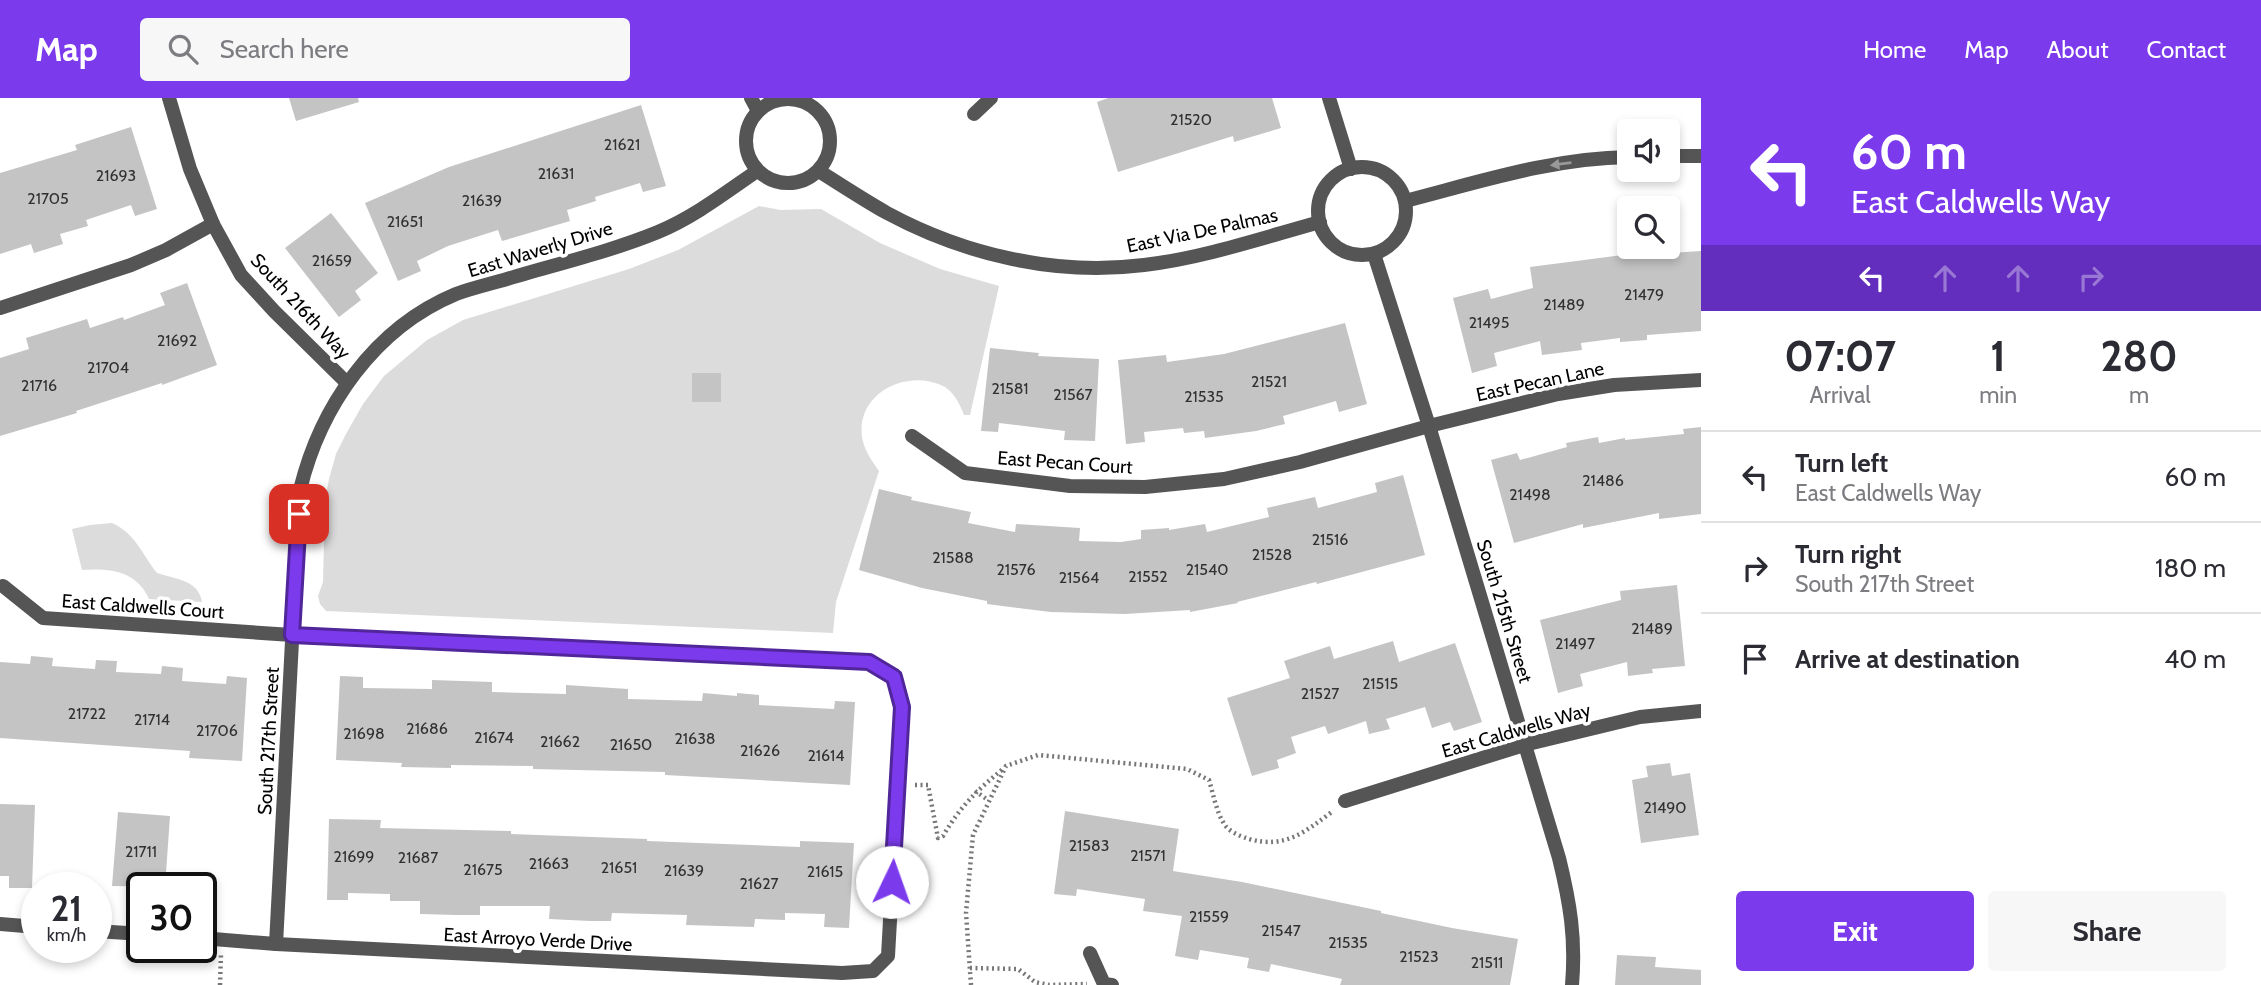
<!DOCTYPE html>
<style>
:root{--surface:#fff;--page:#f7f7f7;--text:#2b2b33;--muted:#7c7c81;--line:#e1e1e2;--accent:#7c3aed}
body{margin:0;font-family:Cabin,sans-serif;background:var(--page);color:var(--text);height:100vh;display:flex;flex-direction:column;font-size:26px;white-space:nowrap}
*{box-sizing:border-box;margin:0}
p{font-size:23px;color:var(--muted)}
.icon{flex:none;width:38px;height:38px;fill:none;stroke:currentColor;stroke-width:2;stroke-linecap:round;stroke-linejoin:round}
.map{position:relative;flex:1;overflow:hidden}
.panel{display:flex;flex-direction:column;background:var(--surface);width:560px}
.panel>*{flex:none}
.hud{background:#7c3aed;color:#fff;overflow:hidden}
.buttons{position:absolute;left:1617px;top:21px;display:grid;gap:14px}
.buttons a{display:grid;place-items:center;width:63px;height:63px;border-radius:7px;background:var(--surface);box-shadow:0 4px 10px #0003;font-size:35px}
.speed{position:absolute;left:21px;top:774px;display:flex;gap:14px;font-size:35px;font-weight:700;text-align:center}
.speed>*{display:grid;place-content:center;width:91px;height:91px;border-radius:50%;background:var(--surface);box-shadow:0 4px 10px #0003;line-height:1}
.speed small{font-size:18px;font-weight:400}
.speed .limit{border:4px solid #111;border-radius:10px;background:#fff;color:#111}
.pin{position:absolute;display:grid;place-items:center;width:60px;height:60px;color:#fff;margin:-30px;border-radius:14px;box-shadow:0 4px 10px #0006}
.me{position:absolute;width:77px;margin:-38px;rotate:3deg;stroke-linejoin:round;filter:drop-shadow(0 0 5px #0008)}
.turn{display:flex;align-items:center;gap:24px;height:147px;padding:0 35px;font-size:32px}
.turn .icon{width:91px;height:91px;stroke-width:2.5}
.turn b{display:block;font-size:49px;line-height:60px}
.lanes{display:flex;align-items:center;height:66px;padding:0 35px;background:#0003;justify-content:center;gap:35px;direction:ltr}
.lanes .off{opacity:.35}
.eta{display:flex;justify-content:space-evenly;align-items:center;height:119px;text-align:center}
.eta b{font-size:42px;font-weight:800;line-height:49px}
.action{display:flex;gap:14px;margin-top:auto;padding:14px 35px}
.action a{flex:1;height:80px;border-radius:7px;background:var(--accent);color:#fff;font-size:28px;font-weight:800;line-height:80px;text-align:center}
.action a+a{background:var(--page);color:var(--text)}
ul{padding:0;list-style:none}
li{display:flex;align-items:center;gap:21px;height:91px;padding:0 35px;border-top:2px solid var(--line)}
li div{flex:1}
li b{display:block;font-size:26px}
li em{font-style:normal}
header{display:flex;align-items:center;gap:42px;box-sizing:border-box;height:98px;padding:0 35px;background:var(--accent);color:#fff}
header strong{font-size:33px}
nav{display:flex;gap:38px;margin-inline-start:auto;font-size:24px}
.search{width:490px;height:63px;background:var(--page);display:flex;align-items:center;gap:18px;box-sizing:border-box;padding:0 24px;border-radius:7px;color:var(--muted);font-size:26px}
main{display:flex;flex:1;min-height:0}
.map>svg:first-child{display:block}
.green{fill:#dcdcdc}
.building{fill:#c4c4c4}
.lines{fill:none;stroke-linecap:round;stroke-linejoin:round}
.path{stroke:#777;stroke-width:4.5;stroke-dasharray:2 3.5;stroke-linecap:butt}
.street{stroke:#555;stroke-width:14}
.oneway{fill:#999}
.route-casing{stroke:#51269a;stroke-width:18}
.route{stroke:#7c3aed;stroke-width:12}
.labels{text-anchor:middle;stroke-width:7;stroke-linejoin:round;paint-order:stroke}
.number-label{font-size:16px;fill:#313131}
.street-label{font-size:19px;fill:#000;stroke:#fff}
</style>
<header>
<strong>Map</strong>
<div class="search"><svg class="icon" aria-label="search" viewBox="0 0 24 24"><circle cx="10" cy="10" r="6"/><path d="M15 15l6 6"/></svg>Search here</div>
<nav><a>Home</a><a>Map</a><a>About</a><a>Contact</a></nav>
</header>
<main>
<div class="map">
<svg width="1701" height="887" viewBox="0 0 1701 887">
<rect width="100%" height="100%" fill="#fff"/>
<!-- green -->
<g class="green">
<path d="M759,108l22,4 40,-1 59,34 60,26 59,17 -29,129h-6c-4,-11 -11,-25 -23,-30 -36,-16 -85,9 -79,52 2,13 10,24 17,34l-43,131 -3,31 -507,-22 -6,-7 -2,-8 5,-14 2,-81 4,-22 7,-25 10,-20 17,-30 21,-28 43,-36 36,-20 166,-51 49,-19z"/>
<path d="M112,425c23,10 30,31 45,50 18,6 42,7 45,29l-53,-3c-12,-28 -39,-31 -67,-29l-10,-41 18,-4z"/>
</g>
<!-- building -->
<g class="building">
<polygon points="289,0 358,0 359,4 296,23"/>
<polygon points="1108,0 1272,0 1281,30 1234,44 1233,38 1118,74 1097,4"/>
<polygon points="641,7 666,88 643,94 640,85 595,99 596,103 567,112 570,123 502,143 498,132 448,148 417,163 421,173 398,183 365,105 449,69"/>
<polygon points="131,29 157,111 135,118 131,107 86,122 88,128 60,136 63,146 34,155 31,146 0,156 0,75 77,52 75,47"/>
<polygon points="331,115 378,175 355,193 361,202 339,219 285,150"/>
<polygon points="1669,151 1670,155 1701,153 1701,233 1647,237 1647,242 1620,244 1620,240 1581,245 1582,252 1542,257 1540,243 1494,255 1497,268 1472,275 1453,200 1488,191 1491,201 1533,190 1530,169"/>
<polygon points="187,185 217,267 162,287 162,285 76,313 77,315 0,338 0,260 29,251 26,240 87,221 90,230 123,219 124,222 165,207 160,195"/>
<polygon points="1345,225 1367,306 1339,314 1336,303 1283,318 1285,326 1256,333 1205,340 1204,333 1184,335 1183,330 1144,334 1145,344 1126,346 1118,262 1166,257 1167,264 1224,256"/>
<polygon points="990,250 1039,255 1038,258 1099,261 1095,343 1064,342 1065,333 999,325 998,334 981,333"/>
<rect x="692" y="275" width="29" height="29"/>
<polygon points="1701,329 1701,416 1659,421 1659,415 1583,430 1583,426 1514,445 1491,362 1517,355 1520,362 1567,349 1566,345 1598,339 1599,345 1625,340 1625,342 1684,336 1683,331"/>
<polygon points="1403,377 1425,457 1317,486 1316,484 1237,504 1238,505 1190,514 1190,512 1125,516 1051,514 987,506 987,503 922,490 859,472 879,391 912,399 911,402 971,414 968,425 1015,434 1016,426 1080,430 1079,443 1121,444 1141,441 1141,432 1169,430 1169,432 1205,426 1207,434 1269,419 1267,410 1315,399 1318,410 1377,394 1375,385"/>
<polygon points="1677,487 1685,568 1652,571 1653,575 1628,578 1627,564 1580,576 1583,588 1558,595 1540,522 1621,502 1620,493"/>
<polygon points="1393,543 1399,564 1455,545 1482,624 1454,633 1450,624 1432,630 1425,609 1386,621 1390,631 1369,636 1366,623 1328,636 1325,628 1291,639 1296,655 1277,662 1279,670 1252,678 1227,600 1290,580 1284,563 1330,548 1334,561"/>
<polygon points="31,558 53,560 52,568 95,571 96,562 117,563 116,574 161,576 162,568 183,570 182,583 226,586 227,578 247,580 242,663 189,660 190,653 0,640 0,564 30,566"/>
<polygon points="340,578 363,579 363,590 432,591 432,582 492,584 492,594 566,596 566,587 628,591 628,601 702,603 703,595 737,598 737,595 759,597 759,607 834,611 835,603 855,604 850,687 665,677 665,674 533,671 533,668 451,667 451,670 401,669 402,665 336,662"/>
<polygon points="1670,665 1672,678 1690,675 1699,737 1641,745 1632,682 1648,679 1646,668"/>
<polygon points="0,706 35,707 32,790 9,790 9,778 0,778"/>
<polygon points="1065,713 1179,731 1173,773 1242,784 1381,813 1381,815 1452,830 1518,841 1510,887 1340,887 1342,881 1271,866 1269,874 1247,870 1249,860 1200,852 1198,862 1175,858 1182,818 1143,813 1145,801 1077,791 1076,798 1054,796"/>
<polygon points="118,714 170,718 165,789 112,788"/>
<polygon points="329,721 381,722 380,730 511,733 511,736 647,741 647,743 800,749 800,743 854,745 849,830 824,829 825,816 785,815 785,822 755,821 754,829 686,827 687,817 612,815 611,823 590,823 549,821 550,808 480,808 480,817 456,817 420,816 420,803 390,803 390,796 348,795 348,802 327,802"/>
<polygon points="1617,857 1656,859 1655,869 1701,872 1701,887 1615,887"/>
</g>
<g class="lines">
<!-- path -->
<g class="path">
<path d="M915,687h13l10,53 5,-2c17,-29 34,-46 60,-67"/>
<polyline points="975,693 988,702"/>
<polyline points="970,870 1018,871 1035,884 1049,887 1087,886"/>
<polyline points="220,887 221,856"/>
<path d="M971,887l-5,-72 7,-78 33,-69 32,-11 149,14 22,11c4,13 7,30 14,42 4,9 17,14 26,17 36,10 56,-7 84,-28"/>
</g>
<!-- street -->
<g class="street">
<polyline points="169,0 190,71 213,126 241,177 274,213 347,285"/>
<polyline points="751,0 758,13"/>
<polyline points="1329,0 1351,71"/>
<circle cx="788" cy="43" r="42"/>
<polyline points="974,16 991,0"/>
<polyline points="1668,58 1701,58"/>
<circle cx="1362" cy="113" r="44"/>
<path d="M819,73c22,14 45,29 68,42 78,42 169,63 257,52 59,-7 118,-27 176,-43"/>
<path d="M1405,103c74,-19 147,-43 224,-44"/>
<path d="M1374,156l55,172 130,432c11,45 17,80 13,127"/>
<polyline points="0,210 131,167 166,152 213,126"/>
<polyline points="912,338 965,375 1070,388 1145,389 1224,381 1300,364 1429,328 1558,296 1614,287 1701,282"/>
<polyline points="3,488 43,520 292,537 869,564 894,579 902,609 888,858 873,873 842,875 276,846 201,840"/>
<polyline points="1345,703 1524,647 1640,619 1701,613"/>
<polyline points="0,826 37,829"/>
<polyline points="96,833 142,836"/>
<path d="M276,846l24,-454c20,-83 74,-162 156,-196 16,-6 34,-10 51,-15 50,-15 102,-27 151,-47 36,-15 67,-39 99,-61"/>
<polyline points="1090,855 1104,886 1112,887"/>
</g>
</g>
<!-- one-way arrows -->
<defs><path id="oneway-solid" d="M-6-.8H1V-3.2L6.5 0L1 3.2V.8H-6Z" transform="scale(1.75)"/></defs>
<use class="oneway" href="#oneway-solid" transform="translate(1561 66) rotate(173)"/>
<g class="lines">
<defs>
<polyline id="route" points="299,416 292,537 869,564 894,579 902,609 892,784"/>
</defs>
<!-- route casing -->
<use href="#route" class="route-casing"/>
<!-- route -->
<use href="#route" class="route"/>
</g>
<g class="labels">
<!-- number labels -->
<g class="number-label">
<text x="1191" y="27">21520</text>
<text x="622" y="52">21621</text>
<text x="556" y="81">21631</text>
<text x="116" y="83">21693</text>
<text x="48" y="106">21705</text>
<text x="482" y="108">21639</text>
<text x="405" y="129">21651</text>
<text x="332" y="168">21659</text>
<text x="1644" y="202">21479</text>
<text x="1564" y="212">21489</text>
<text x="1489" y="230">21495</text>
<text x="177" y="248">21692</text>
<text x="108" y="275">21704</text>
<text x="1269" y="289">21521</text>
<text x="39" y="293">21716</text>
<text x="1010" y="296">21581</text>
<text x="1073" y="302">21567</text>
<text x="1204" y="304">21535</text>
<text x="1603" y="388">21486</text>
<text x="1530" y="402">21498</text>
<text x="1330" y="447">21516</text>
<text x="1272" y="462">21528</text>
<text x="953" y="465">21588</text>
<text x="1016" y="477">21576</text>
<text x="1207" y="477">21540</text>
<text x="1148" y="484">21552</text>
<text x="1079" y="485">21564</text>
<text x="1652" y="536">21489</text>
<text x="1575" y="551">21497</text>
<text x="1380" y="591">21515</text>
<text x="1320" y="601">21527</text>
<text x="87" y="621">21722</text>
<text x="152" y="627">21714</text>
<text x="427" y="636">21686</text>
<text x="217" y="638">21706</text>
<text x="364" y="641">21698</text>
<text x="494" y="645">21674</text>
<text x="695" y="646">21638</text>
<text x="560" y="649">21662</text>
<text x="631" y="652">21650</text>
<text x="760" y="658">21626</text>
<text x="826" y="663">21614</text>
<text x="1665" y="715">21490</text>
<text x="1089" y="753">21583</text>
<text x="141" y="759">21711</text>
<text x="1148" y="763">21571</text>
<text x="354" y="764">21699</text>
<text x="418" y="765">21687</text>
<text x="549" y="771">21663</text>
<text x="619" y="775">21651</text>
<text x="483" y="777">21675</text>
<text x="684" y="778">21639</text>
<text x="825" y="779">21615</text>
<text x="759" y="791">21627</text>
<text x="1209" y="824">21559</text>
<text x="1281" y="838">21547</text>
<text x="1348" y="850">21535</text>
<text x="1419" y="864">21523</text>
<text x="1487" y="870">21511</text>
</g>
<!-- street labels -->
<g class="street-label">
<text transform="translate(1202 132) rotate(-12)" y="7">East Via De Palmas</text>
<text transform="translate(540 151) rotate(-17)" y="7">East Waverly Drive</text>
<text transform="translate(301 208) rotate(47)" y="7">South 216th Way</text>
<text transform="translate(1540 283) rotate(-12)" y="7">East Pecan Lane</text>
<text transform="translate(1065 364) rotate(4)" y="7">East Pecan Court</text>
<text transform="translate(143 508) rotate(4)" y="7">East Caldwells Court</text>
<text transform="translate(1505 513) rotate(73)" y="7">South 215th Street</text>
<text transform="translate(1516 632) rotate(-16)" y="7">East Caldwells Way</text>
<text transform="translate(268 643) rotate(-87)" y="7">South 217th Street</text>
<text transform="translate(538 841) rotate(3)" y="7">East Arroyo Verde Drive</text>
</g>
</g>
</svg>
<div class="buttons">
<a><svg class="icon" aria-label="sound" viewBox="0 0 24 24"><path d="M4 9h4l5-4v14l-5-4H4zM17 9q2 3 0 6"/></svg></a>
<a><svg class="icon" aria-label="search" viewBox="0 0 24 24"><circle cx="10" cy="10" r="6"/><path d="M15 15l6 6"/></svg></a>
</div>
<div class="speed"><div>21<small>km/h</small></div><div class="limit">30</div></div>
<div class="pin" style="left:299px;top:416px;background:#d93025"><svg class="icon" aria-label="arrive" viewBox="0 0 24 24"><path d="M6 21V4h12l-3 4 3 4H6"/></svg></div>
<svg class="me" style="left:892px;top:784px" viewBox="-20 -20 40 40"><circle r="19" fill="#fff"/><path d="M0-13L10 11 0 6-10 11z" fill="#7c3aed"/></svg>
</div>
<section class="panel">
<div class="hud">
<div class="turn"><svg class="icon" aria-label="left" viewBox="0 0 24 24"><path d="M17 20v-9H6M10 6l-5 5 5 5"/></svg><div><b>60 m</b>East Caldwells Way</div></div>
<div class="lanes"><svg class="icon" aria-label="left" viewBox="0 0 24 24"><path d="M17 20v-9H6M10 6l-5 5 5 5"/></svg><svg class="icon off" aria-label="ahead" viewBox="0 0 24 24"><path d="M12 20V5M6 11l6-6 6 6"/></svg><svg class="icon off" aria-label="ahead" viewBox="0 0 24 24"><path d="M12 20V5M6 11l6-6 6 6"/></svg><svg class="icon off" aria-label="right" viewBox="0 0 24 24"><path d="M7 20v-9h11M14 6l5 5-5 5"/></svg></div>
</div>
<div class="eta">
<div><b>07:07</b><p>Arrival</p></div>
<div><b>1</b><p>min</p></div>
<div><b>280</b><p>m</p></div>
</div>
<ul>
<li><svg class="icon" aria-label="left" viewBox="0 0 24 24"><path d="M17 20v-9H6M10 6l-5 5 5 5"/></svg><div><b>Turn left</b><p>East Caldwells Way</p></div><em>60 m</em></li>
<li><svg class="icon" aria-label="right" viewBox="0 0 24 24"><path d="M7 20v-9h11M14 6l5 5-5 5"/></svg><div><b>Turn right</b><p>South 217th Street</p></div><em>180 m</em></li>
<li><svg class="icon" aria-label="arrive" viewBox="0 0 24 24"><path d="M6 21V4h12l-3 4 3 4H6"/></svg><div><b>Arrive at destination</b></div><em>40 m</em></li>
</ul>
<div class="action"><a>Exit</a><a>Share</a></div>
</section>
</main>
